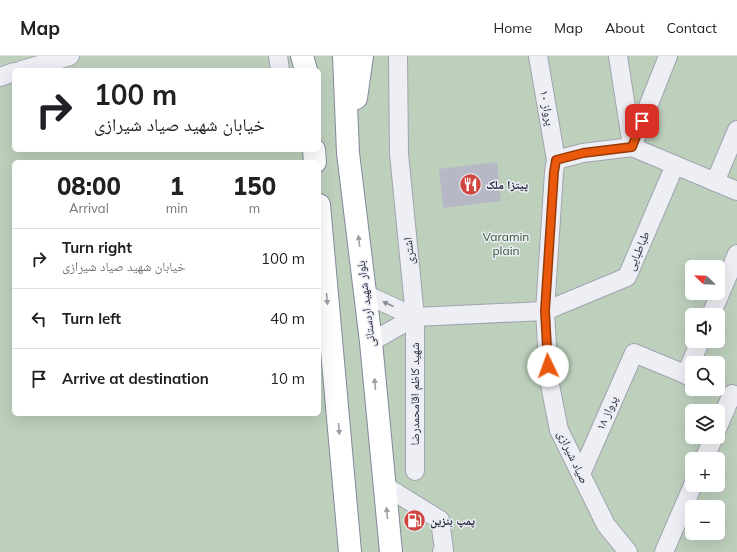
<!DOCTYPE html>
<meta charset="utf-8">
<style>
:root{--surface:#fff;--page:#f2f2f2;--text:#202124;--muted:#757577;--line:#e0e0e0}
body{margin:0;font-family:Mulish,"Noto Naskh Arabic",sans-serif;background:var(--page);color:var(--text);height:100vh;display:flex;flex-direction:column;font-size:15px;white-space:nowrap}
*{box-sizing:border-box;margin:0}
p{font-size:13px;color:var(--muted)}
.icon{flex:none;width:22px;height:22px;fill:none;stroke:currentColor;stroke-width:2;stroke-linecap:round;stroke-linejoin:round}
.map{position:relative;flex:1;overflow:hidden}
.details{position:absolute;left:12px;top:104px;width:309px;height:256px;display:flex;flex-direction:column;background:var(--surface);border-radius:6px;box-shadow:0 4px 16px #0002}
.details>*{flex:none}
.top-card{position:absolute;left:12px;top:12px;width:309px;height:84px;border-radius:6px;box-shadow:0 4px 16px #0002;background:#fff;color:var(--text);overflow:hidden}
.needle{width:26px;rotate:293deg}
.buttons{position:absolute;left:685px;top:204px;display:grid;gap:8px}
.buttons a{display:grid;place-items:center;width:40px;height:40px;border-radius:6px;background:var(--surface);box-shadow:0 4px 16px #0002;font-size:20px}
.pin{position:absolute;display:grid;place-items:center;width:34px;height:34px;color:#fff;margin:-17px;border-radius:8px;box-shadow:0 2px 6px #0006}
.me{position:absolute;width:44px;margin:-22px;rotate:357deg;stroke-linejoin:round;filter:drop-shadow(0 0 3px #0008)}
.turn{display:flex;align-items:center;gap:14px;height:84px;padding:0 16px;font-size:18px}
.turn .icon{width:52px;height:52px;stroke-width:2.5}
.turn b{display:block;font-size:28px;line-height:34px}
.eta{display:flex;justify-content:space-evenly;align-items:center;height:68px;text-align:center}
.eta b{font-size:24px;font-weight:800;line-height:28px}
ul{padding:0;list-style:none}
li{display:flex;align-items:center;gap:12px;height:60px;padding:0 16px;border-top:1px solid var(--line)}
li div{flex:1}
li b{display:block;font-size:15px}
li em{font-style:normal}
header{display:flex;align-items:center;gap:24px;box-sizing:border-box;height:56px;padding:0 20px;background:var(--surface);border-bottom:1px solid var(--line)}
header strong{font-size:19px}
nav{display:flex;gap:22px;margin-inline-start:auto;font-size:14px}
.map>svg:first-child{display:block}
.green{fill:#bdd0bc;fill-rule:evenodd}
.building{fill:#b6b8c6}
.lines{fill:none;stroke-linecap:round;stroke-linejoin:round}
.minor-casing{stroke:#a1a3b0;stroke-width:20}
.highway-casing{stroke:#83889d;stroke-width:24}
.minor{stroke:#eeeff4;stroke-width:18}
.highway{stroke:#fff;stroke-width:22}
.oneway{fill:#9d9fa7}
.oneway2{fill:#8a8c98}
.route-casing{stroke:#983908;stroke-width:10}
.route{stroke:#ea580c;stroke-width:7}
.labels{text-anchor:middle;stroke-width:3;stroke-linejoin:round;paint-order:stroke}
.street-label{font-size:12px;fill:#25293c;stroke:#ebecf4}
.poi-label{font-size:12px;font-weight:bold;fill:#25293c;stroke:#ebecf4;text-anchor:start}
.park-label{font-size:12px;fill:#335834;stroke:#ebecf4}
</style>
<header>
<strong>Map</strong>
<nav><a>Home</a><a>Map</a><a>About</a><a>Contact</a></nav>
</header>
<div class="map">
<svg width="737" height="496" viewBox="0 0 737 496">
<rect width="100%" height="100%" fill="#dbdde6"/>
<!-- green -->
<path class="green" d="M0,0h737v496h-737zM14,14h305v80h-305zM14,106h305v252h-305zM692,211h26v26h-26zM692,259h26v26h-26zM692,307h26v26h-26zM692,355h26v26h-26zM692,403h26v26h-26zM692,451h26v26h-26z"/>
<!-- building -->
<polygon class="building" points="497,106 501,145 443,152 439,113"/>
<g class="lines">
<defs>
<g id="minor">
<polyline points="278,0 280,14"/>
<polyline points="398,0 399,97 415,261 415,415"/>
<polyline points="538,0 556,104 554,116 545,255 549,324 559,374 606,469 628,496"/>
<polyline points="618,0 632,90"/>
<polyline points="22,14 70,0"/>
<polyline points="0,21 14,16"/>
<polyline points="632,91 668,0"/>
<polyline points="556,104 583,97 632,91 737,135"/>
<polyline points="715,126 737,74"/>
<polyline points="365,238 415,261 371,286"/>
<polyline points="711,259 737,198"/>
<polyline points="415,261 545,255 627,221 675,109"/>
<polyline points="686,319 700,285"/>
<polyline points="718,371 732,338"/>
<polyline points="704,403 714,381"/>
<polyline points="581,418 634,297 692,321"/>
<polyline points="385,430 440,464 444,494 442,496"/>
<polyline points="664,496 693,429"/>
</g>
<g id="highway">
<polyline points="302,0 306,14"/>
<polyline points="344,0 348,97 371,286 391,496"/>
<polyline points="356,42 362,0"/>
<polyline points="314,94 315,106"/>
<polyline points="319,149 350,496"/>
</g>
</defs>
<!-- minor casing -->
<use href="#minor" class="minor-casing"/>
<!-- highway casing -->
<use href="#highway" class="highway-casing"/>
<!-- minor -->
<use href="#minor" class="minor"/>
<!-- highway -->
<use href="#highway" class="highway"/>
</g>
<!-- one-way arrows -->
<defs><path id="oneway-solid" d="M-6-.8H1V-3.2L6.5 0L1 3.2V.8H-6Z"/></defs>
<g class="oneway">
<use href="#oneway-solid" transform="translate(359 185) rotate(-97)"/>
<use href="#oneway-solid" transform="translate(327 243) rotate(85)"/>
<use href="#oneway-solid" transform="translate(375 328) rotate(-95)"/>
<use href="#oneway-solid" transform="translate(339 373) rotate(85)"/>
<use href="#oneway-solid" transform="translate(387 457) rotate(-95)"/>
</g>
<use class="oneway2" href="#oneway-solid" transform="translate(388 248) rotate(-155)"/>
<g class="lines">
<defs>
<polyline id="route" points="548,310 545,255 554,116 556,104 583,97 632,91 642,65"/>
</defs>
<!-- route casing -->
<use href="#route" class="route-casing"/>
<!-- route -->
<use href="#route" class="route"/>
</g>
<!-- icons -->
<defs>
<symbol id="restaurant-disc" viewBox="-11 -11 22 22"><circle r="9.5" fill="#ce463d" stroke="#ebecf4"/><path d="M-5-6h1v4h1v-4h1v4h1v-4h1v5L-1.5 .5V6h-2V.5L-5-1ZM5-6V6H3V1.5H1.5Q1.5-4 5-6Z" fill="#fff"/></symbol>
<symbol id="fuel-disc" viewBox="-11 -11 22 22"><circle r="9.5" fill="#ce463d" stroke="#ebecf4"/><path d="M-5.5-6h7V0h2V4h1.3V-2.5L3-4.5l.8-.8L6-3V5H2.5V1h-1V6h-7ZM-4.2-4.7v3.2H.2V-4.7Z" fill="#fff"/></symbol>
</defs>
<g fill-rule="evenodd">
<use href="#restaurant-disc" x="458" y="116" width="25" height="25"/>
<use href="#fuel-disc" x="402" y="452" width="25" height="25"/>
</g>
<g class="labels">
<!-- street labels -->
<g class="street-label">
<text transform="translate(547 52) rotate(80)" y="4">پرواز ۱۰</text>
<text transform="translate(409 195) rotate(-96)" y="4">اشتری</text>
<text transform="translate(638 195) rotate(-67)" y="4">طباطبایی</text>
<text transform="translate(366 248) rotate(-97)" y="4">بلوار شهید اردستانی</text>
<text transform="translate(415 338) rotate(-90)" y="4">شهید کاظم اقامحمدرضا</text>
<text transform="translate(607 357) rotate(-66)" y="4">پرواز ۱۸</text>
<text transform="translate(573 401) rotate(65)" y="4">صیاد شیرازی</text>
</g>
<!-- poi labels -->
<g class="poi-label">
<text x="486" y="133">پیتزا ملک</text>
<text x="430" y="469">پمپ بنزین</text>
</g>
<!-- park labels -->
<g class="park-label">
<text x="506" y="185">Varamin<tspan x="506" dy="14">plain</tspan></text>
</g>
</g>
</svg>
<div class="buttons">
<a><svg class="needle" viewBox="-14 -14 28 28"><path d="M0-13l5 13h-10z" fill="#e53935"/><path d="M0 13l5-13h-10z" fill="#757577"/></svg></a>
<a><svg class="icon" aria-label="sound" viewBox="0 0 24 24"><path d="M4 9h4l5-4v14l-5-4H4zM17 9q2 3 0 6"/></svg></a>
<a><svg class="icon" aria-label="search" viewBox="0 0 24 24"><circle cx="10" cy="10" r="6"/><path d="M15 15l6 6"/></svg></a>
<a><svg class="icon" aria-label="layers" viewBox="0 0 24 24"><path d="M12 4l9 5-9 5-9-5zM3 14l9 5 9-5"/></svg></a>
<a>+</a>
<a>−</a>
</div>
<div class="pin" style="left:642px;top:65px;background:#d93025"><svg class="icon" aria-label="arrive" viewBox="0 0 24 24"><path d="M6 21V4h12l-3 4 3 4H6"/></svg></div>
<svg class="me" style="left:548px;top:310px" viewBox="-20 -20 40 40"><circle r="19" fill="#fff"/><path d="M0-13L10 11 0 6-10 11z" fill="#ea580c"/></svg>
<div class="top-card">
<div class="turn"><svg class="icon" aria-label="right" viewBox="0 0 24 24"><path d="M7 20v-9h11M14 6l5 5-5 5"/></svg><div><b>100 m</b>خیابان شهید صیاد شیرازی</div></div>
</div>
<section class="details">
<div class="eta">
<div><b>08:00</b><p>Arrival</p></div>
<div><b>1</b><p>min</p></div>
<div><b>150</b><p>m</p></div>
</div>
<ul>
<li><svg class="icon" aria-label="right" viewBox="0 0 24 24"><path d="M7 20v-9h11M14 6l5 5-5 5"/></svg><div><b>Turn right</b><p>خیابان شهید صیاد شیرازی</p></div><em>100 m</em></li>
<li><svg class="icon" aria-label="left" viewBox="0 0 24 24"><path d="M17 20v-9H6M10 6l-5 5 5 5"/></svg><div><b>Turn left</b></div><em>40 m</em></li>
<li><svg class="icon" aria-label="arrive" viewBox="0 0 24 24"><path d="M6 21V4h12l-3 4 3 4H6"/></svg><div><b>Arrive at destination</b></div><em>10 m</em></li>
</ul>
</section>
</div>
